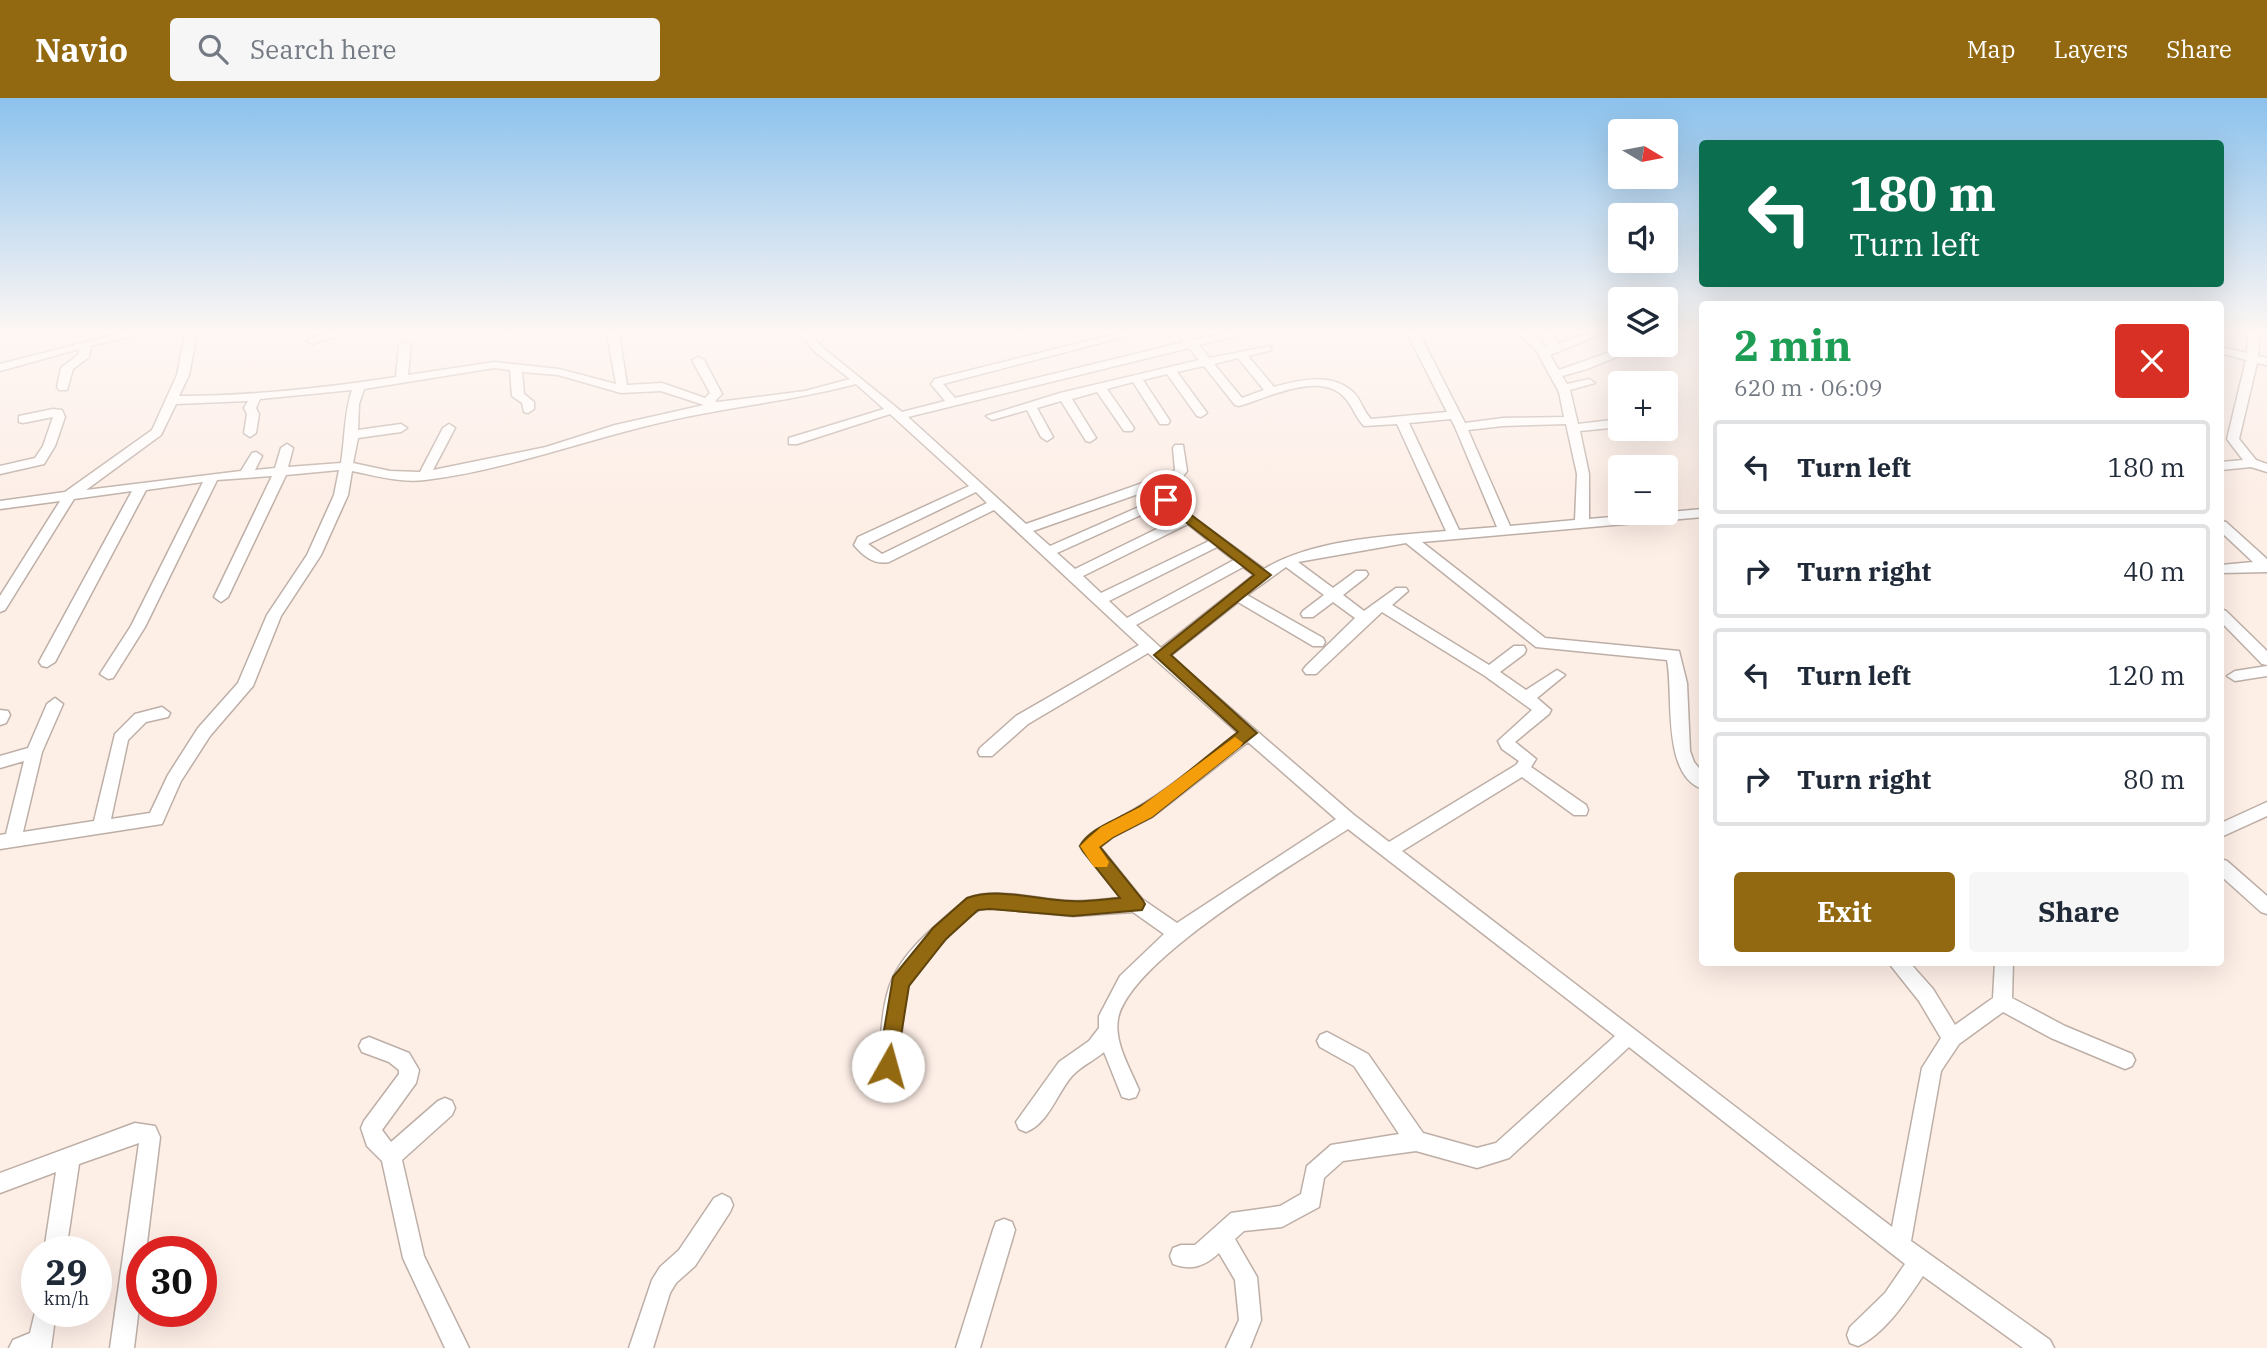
<!DOCTYPE html>
<meta charset="utf-8">
<style>
:root{--surface:#fff;--page:#f6f6f7;--text:#1f2937;--muted:#747a83;--line:#e0e1e3;--accent:#926811}
body{margin:0;font-family:"IBM Plex Serif",serif;background:var(--page);color:var(--text);height:100vh;display:flex;flex-direction:column;font-size:26px;white-space:nowrap}
*{box-sizing:border-box;margin:0}
p{font-size:23px;color:var(--muted)}
.icon{flex:none;width:38px;height:38px;fill:none;stroke:currentColor;stroke-width:2;stroke-linecap:round;stroke-linejoin:round}
.map{position:relative;flex:1;overflow:hidden}
.details{position:absolute;left:1699px;top:203px;width:525px;height:665px;display:flex;flex-direction:column;background:var(--surface);border-radius:7px;box-shadow:0 7px 28px #0002}
.details>*{flex:none}
.top-card{position:absolute;left:1699px;top:42px;width:525px;height:147px;border-radius:7px;box-shadow:0 7px 28px #0002;background:#0b6e4f;color:#fff;overflow:hidden}
.needle{width:46px;rotate:100deg}
.controls{position:absolute;left:1608px;top:21px;display:grid;gap:14px}
.controls a{display:grid;place-items:center;width:70px;height:70px;border-radius:7px;background:var(--surface);box-shadow:0 7px 28px #0002;font-size:35px}
.speed{position:absolute;left:21px;top:1138px;display:flex;gap:14px;font-size:35px;font-weight:700;text-align:center}
.speed>*{display:grid;place-content:center;width:91px;height:91px;border-radius:50%;background:var(--surface);box-shadow:0 7px 28px #0002;line-height:1}
.speed small{font-size:18px;font-weight:400}
.speed .limit{border:10px solid #d22;background:#fff;color:#111}
.pin{position:absolute;display:grid;place-items:center;width:60px;height:60px;color:#fff;margin:-30px;border:4px solid #fff;border-radius:50%;box-shadow:0 2px 7px #0007}
.me{position:absolute;width:77px;margin:-38px;rotate:7deg;stroke-linejoin:round;filter:drop-shadow(0 0 5px #0008)}
.turn{display:flex;align-items:center;gap:24px;height:147px;padding:0 35px;font-size:32px}
.turn .icon{width:91px;height:91px;stroke-width:2.5}
.turn b{display:block;font-size:49px;line-height:60px}
.round{display:grid;place-items:center;flex:none;width:74px;height:74px;border-radius:7px;background:var(--page)}
.head{display:flex;align-items:center;justify-content:space-between;height:119px;padding:0 35px}
h1{font-size:42px;font-weight:700;line-height:52px;color:#1e9e55}
.button{display:flex;gap:14px;margin-top:auto;padding:14px 35px}
.button a{flex:1;height:80px;border-radius:7px;background:var(--accent);color:#fff;font-size:28px;font-weight:700;line-height:80px;text-align:center}
.button a+a{background:var(--page);color:var(--text)}
ul{padding:0;list-style:none}
li{display:flex;align-items:center;gap:21px;height:94px;margin:0 14px 10px;padding:0 21px;border:4px solid var(--line);border-radius:7px}
li div{flex:1}
li b{display:block;font-size:26px}
li em{font-style:normal}
header{display:flex;align-items:center;gap:42px;box-sizing:border-box;height:98px;padding:0 35px;background:var(--accent);color:#fff}
header strong{font-size:33px}
nav{display:flex;gap:38px;margin-inline-start:auto;font-size:24px}
.search{width:490px;height:63px;background:var(--page);display:flex;align-items:center;gap:18px;box-sizing:border-box;padding:0 24px;border-radius:7px;color:var(--muted);font-size:26px}
.map>svg:first-child{display:block}
.lines{fill:none;stroke-linecap:round;stroke-linejoin:round}
.minor-casing{stroke:#bdafa7;stroke-width:3}
.minor{fill:#fff;fill-rule:evenodd}
.route{fill:#926811;stroke:#5f440b;stroke-width:2}
.slow{fill:#f59e0b}
</style>
<header>
<strong>Navio</strong>
<div class="search"><svg class="icon" aria-label="search" viewBox="0 0 24 24"><circle cx="10" cy="10" r="6"/><path d="M15 15l6 6"/></svg>Search here</div>
<nav><a>Map</a><a>Layers</a><a>Share</a></nav>
</header>
<div class="map">
<svg width="2267" height="1250" viewBox="0 0 2267 1250">
<rect width="100%" height="100%" fill="#fdeee6"/>
<g class="lines">
<defs>
<g id="minor">
<polygon points="121,235 144,235 91,248 89,259 73,271 67,292 59,292 57,289 61,270 79,256 79,251 0,273 0,266"/>
<path d="M185,235h12l-8,42 -10,21c73,0 145,-8 217,-19l3,-32 6,-3 6,3 -3,30 86,-13 65,7 57,15 -9,-51h12l8,52 35,-2 43,15 5,-5 -18,-33 6,-3 6,3 18,34 -7,7 3,1 87,-11 45,-12 -36,-28 -16,-18h12l12,14 80,65 43,-11 -14,-17 4,-5 184,-46h20l-196,51 12,14 229,-56 -7,-9h12l5,7 31,-7h22l-48,12 10,13 62,-12v4l-23,6 26,31c25,-7 57,-15 79,5 8,7 10,19 18,27l76,-7 -40,-79h12l46,90 38,-5 61,-1 -5,-25 -23,-42 -18,-17h13l16,15 -6,-15h12l5,11 30,-11h16l-54,22 9,15 71,-25h16l-59,24 -25,7 5,8 22,-5 6,4 -25,7 8,34 42,-5v8l-40,4 9,43v45l114,-10v8l-281,25 123,96 134,13 8,32 3,68 4,11 9,11v16c-42,-13 -29,-95 -36,-129l-131,-13 -130,-104 -108,19 35,26 23,-17h10l2,3 -2,3 -23,18 21,16 32,-23h10l2,3 -16,14 97,60 25,-19h10l2,4 -2,4 -24,18 26,18 31,-20 8,5 -28,23 14,12 -2,4 -34,28 21,17 -5,8 55,38 2,5 -2,5h-12l-52,-38 -120,74 490,376 30,-159 19,-30 -22,-37 -31,-39h21l24,27 22,36 38,-27 2,-36h18l-1,36 53,28 67,28 3,6 -3,6 -7,3 -74,-31 -48,-26 -44,32 -18,27 -30,170 139,99 4,8h-31l-100,-72c-16,24 -39,59 -65,70l-8,-3 -3,-8 3,-8 35,-34 20,-29 -276,-217 -120,111 -32,10 -61,-17 -73,10 -19,17 -5,29 -37,20 -38,4 -9,8 22,38 4,43 -11,28h-24l13,-28 -4,-40 -16,-27c-14,13 -27,18 -46,11l-3,-8 3,-8 8,-3h14l36,-32 49,-7 21,-12 6,-28 24,-21 68,-11 -45,-68 -34,-19 -3,-6 3,-6 7,-3 41,22 55,79 54,15 19,-5 119,-107 -267,-207c-52,34 -219,131 -230,190 -4,24 12,49 21,71l-3,7 -7,2 -7,-2 -18,-45c-9,8 -23,14 -32,24 -15,17 -23,47 -46,56l-7,-3 -3,-7 43,-60 30,-21 10,-13v-12l21,-40 44,-42 -31,-22 -60,4 -83,-8c-4,1 -8,0 -11,2 -17,7 -65,63 -73,81l-8,75 -3,6 -7,3 -7,-3 -3,-6c3,-24 3,-52 10,-75 10,-38 51,-68 80,-93 32,-11 70,2 103,3 16,1 33,-2 50,-3l-38,-47 -3,-5c8,-14 26,-21 39,-28 43,-22 81,-56 119,-85l-90,-80 -120,71 -36,32h-12l-2,-4 2,-4 36,-32 123,-71 -145,-135 -105,52c-15,3 -26,-6 -35,-17l4,-8 111,-51 -79,-72 -93,30h-8v-6l95,-29 -28,-25c-64,17 -129,23 -193,38 -79,18 -156,48 -238,58 -24,3 -49,-4 -73,-9l-4,24 -27,60 -40,61 -28,70 -43,50 -29,45 -19,43 -162,25v-14l6,-1 18,-73 -24,7v-12l28,-8 19,-44 8,-6 8,6 -21,48 -19,80 71,-11 21,-87 20,-20 27,-7 8,6 -2,4 -22,5 -18,18 -17,79 39,-6 18,-38 30,-47 40,-45 29,-68 40,-60 27,-60 5,-25 -53,5 -58,122 -7,5 -7,-5 58,-121 -55,4 -72,147 -32,51 -5,1 -8,-5 31,-48 72,-144 -57,8 -91,172 -8,5 -5,-1 -3,-4 93,-171 -58,8 -69,111 -5,2v-16l60,-95 -60,8v-8l65,-9 87,-62 25,-55zM1189,250l10,12 -139,33 -74,23 6,4 35,-10 14,27 6,4 6,-4 -16,-29 24,-7 25,40 4,1 6,-4 -24,-39 25,-7 27,39h8l2,-3 -27,-39 26,-7 27,42h8l2,-3 -27,-41 24,-6 30,42 4,1 6,-4 -30,-41 27,-6 31,39 4,1c28,-8 82,-36 106,-8 8,8 10,19 19,28l33,-2 49,107c-58,5 -132,8 -182,38l-100,-73 -114,50 -17,-15 148,-52 6,-8 -4,-26h-8l-2,3 2,22 -4,3 -145,51 -118,-107zM1238,260l26,32 -22,8 -28,-34zM494,270l16,2 2,26 10,7 2,9 4,1 6,-4v-7l-10,-8 -2,-22 36,3 63,18 40,-2 43,14 -89,20 -69,22 -113,23 22,-42 -6,-4 -6,4 -23,44 -30,-1 -37,-8 5,-25 43,-6 6,-4 -6,-4 -43,6 1,-26 5,-15zM352,292c-8,23 -7,49 -11,73l-53,4 5,-19 -6,-4 -6,4 -6,20 -20,2 7,-14 -6,-4 -4,1 -11,18 -155,19 75,-55 15,-31 72,-3 -4,7 3,6 -3,19 6,4 6,-4 3,-19 -3,-6 4,-9zM1451,321l4,8 42,100 -38,3 -50,-107zM1566,326l11,50 -2,46 -65,6 -42,-96 35,-4zM976,394l11,11 -105,51 -14,-10zM1163,407l16,13 -104,51 -18,-16zM1188,426l21,17 -108,52 -18,-17zM1217,449l17,13 -107,58 -18,-17zM1243,469l11,8 -93,73 -25,-23zM1286,469l38,28 -21,16 -2,3 2,3h10l20,-15 22,16 -49,48 -3,4 3,4h10l66,-62 103,64 47,34 -34,31 4,8 17,12 -3,4 -127,77 -35,-27 -184,-159 68,-54 75,44h10l2,-4 -2,-4 -76,-43zM1248,644l88,77 -159,104 -35,-24 -42,-52 13,-10 39,-20z"/>
<polygon points="328,235 347,235 312,246 306,243"/>
<polygon points="2248,235 2260,235 2258,258 2267,260 2267,267 2257,265 2239,341 2256,362 2267,366 2267,374 2251,369 2221,372 2221,364 2243,362 2227,341 2246,262 2221,255 2221,249 2247,255"/>
<polygon points="53,311 62,312 65,319 55,348 44,366 0,376 0,368 35,360 43,348 53,319 23,325 19,324 19,318"/>
<polygon points="2221,423 2226,424 2267,461 2267,474 2221,475 2221,467 2253,464 2221,434"/>
<polygon points="2221,511 2226,513 2267,553 2267,567 2262,566 2221,524"/>
<polygon points="2267,568 2267,578 2235,583 2227,578 2235,573"/>
<polygon points="0,612 8,613 10,617 6,625 0,627"/>
<polygon points="2267,704 2267,718 2221,739 2221,725"/>
<polygon points="2221,761 2227,763 2267,798 2267,816 2261,814 2221,778"/>
<polygon points="369,939 409,955 419,972 416,985 382,1032 391,1044 438,1003 445,1000 452,1003 455,1010 452,1017 402,1062 424,1158 469,1250 445,1250 403,1160 382,1063 367,1048 361,1030 364,1023 399,976 399,972 389,964 362,954 359,948 362,942"/>
<polygon points="135,1025 155,1028 160,1039 146,1153 142,1153 142,1185 134,1250 110,1250 139,1045 79,1066 66,1153 44,1153 56,1074 0,1095 0,1075"/>
<polygon points="722,1096 730,1100 733,1107 730,1114 695,1168 676,1185 670,1195 653,1250 629,1250 652,1182 660,1169 679,1152 714,1100"/>
<polygon points="1004,1121 1012,1124 1015,1132 980,1250 956,1250 993,1132 996,1124"/>
<polygon points="37,1206 37,1213 56,1213 51,1250 9,1250 13,1242 30,1235"/>
</g>
</defs>
<!-- minor casing -->
<use href="#minor" class="minor-casing"/>
<!-- minor -->
<use href="#minor" class="minor"/>
</g>
<!-- sky -->
<linearGradient id="sky" x2="0" y2="1"><stop stop-color="#8cc2ed"/><stop offset="0.57" stop-color="#fef7f4"/><stop offset="1" stop-color="#fef7f4" stop-opacity="0"/></linearGradient>
<rect width="2267" height="410" fill="url(#sky)"/>
<!-- route -->
<path class="route" d="M1166,398l105,79 -100,80 86,78 -105,84 -39,20 -13,10 42,52 3,5 -3,6 -69,6 -83,-7 -12,1 -32,29 -37,47 -14,87 -7,2 -7,-2 -3,-7 15,-89 40,-49 34,-30c32,-11 71,2 104,3 16,1 33,-2 49,-3l-37,-47 -3,-5c8,-15 29,-23 44,-31 41,-20 77,-55 114,-83l-84,-77 100,-80 -93,-72v-5z"/>
<!-- slow -->
<polygon class="slow" points="1235,639 1243,645 1240,649 1152,719 1113,739 1099,749 1109,764 1107,769 1094,769 1080,748 1101,729 1140,709"/>
</svg>
<div class="controls">
<a><svg class="needle" viewBox="-14 -14 28 28"><path d="M0-13l5 13h-10z" fill="#e53935"/><path d="M0 13l5-13h-10z" fill="#747a83"/></svg></a>
<a><svg class="icon" aria-label="sound" viewBox="0 0 24 24"><path d="M4 9h4l5-4v14l-5-4H4zM17 9q2 3 0 6"/></svg></a>
<a><svg class="icon" aria-label="layers" viewBox="0 0 24 24"><path d="M12 4l9 5-9 5-9-5zM3 14l9 5 9-5"/></svg></a>
<a>+</a>
<a>−</a>
</div>
<div class="speed"><div>29<small>km/h</small></div><div class="limit">30</div></div>
<div class="pin" style="left:1166px;top:402px;background:#d93025"><svg class="icon" aria-label="arrive" viewBox="0 0 24 24"><path d="M6 21V4h12l-3 4 3 4H6"/></svg></div>
<svg class="me" style="left:888px;top:968px" viewBox="-20 -20 40 40"><circle r="19" fill="#fff"/><path d="M0-13L10 11 0 6-10 11z" fill="#926811"/></svg>
<div class="top-card">
<div class="turn"><svg class="icon" aria-label="left" viewBox="0 0 24 24"><path d="M17 20v-9H6M10 6l-5 5 5 5"/></svg><div><b>180 m</b>Turn left</div></div>
</div>
<section class="details">
<div class="head"><div><h1>2 min</h1><p>620 m · 06:09</p></div><a class="round" style="background:#d93025;color:#fff"><svg class="icon" aria-label="close" viewBox="0 0 24 24"><path d="M6 6l12 12M18 6L6 18"/></svg></a></div>
<ul>
<li><svg class="icon" aria-label="left" viewBox="0 0 24 24"><path d="M17 20v-9H6M10 6l-5 5 5 5"/></svg><div><b>Turn left</b></div><em>180 m</em></li>
<li><svg class="icon" aria-label="right" viewBox="0 0 24 24"><path d="M7 20v-9h11M14 6l5 5-5 5"/></svg><div><b>Turn right</b></div><em>40 m</em></li>
<li><svg class="icon" aria-label="left" viewBox="0 0 24 24"><path d="M17 20v-9H6M10 6l-5 5 5 5"/></svg><div><b>Turn left</b></div><em>120 m</em></li>
<li><svg class="icon" aria-label="right" viewBox="0 0 24 24"><path d="M7 20v-9h11M14 6l5 5-5 5"/></svg><div><b>Turn right</b></div><em>80 m</em></li>
</ul>
<div class="button"><a>Exit</a><a>Share</a></div>
</section>
</div>
